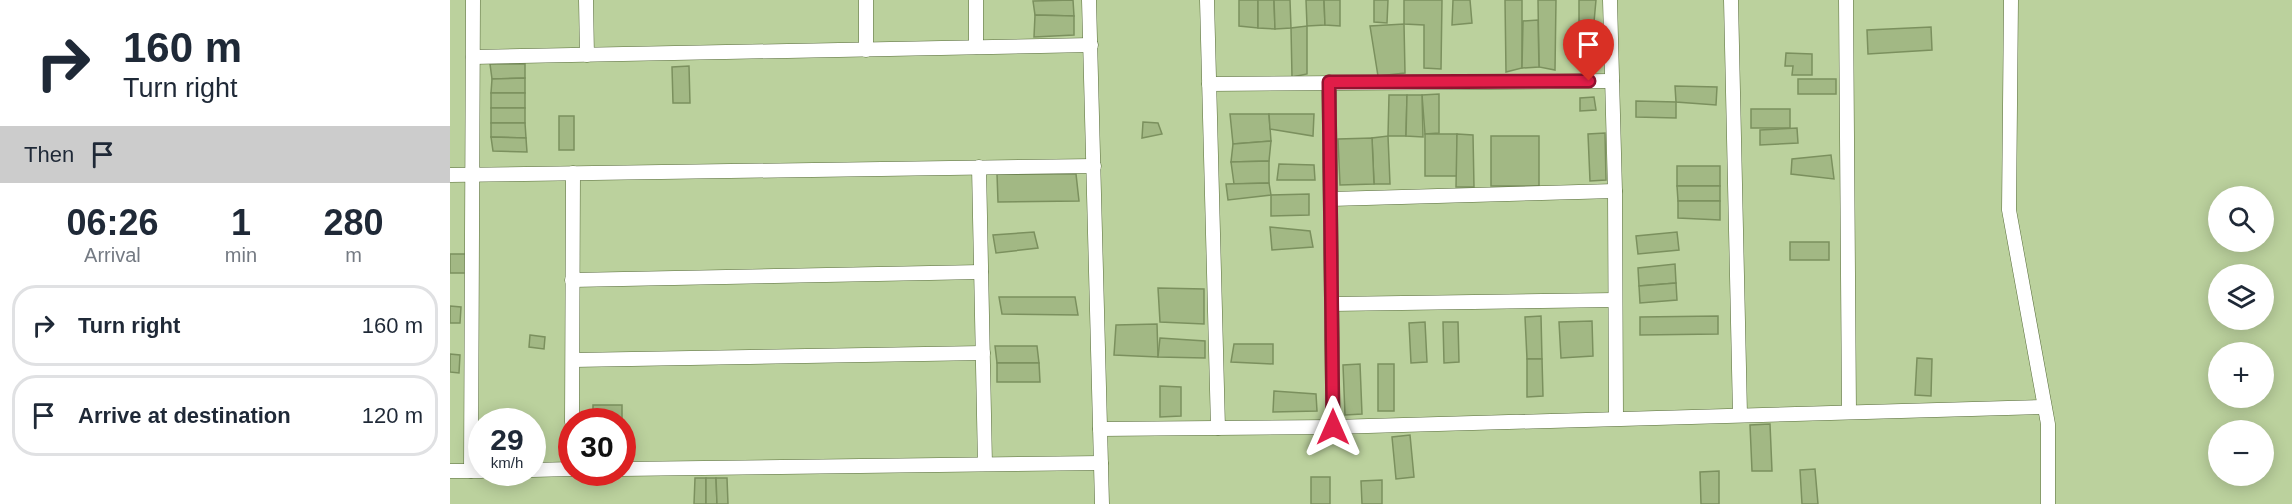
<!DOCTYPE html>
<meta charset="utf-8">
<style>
:root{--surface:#fff;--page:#f2f2f3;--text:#1f2937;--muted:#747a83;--line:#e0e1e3}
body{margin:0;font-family:Arial,sans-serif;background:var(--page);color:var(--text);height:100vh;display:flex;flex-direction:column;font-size:22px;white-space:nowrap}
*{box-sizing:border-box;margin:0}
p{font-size:20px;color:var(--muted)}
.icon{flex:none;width:33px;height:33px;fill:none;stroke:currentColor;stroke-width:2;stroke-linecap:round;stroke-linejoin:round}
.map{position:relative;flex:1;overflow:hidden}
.drawer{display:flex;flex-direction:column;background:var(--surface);width:450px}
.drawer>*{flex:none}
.top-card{background:#fff;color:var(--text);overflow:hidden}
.buttons{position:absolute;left:1758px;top:186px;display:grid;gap:12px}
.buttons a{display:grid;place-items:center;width:66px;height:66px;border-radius:50%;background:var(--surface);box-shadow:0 3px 15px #0003;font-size:30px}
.speed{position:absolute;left:18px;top:408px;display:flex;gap:12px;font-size:30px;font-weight:700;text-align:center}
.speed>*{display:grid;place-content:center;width:78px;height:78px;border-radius:50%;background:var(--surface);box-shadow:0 3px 15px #0003;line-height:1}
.speed small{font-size:15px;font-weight:400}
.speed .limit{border:9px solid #d22;background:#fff;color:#111}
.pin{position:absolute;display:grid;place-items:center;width:51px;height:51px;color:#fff;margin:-62px -26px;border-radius:50% 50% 50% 0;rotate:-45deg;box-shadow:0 0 6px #0007}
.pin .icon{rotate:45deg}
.me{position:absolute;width:66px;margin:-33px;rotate:0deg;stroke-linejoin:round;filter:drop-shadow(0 0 4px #0008)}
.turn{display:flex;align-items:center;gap:21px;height:126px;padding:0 24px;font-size:27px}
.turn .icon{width:78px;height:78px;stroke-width:2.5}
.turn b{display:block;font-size:42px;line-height:51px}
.then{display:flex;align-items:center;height:57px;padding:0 24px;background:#0003;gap:12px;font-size:22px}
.eta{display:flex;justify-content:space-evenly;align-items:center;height:102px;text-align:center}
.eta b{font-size:36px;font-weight:700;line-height:42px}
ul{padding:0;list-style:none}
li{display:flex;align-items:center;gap:18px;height:81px;margin:0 12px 9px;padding:0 12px;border:3px solid var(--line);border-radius:24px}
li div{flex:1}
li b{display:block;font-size:22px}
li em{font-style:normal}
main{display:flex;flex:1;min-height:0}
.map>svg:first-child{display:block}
.building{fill:#a2b884;stroke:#7b905e;stroke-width:1.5}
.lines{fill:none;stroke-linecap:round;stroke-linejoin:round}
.street-casing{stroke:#576b3a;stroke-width:15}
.street{stroke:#fff;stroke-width:14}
.route-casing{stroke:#92132f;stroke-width:15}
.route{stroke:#e11d48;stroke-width:10}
</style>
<main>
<section class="drawer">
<div class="top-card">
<div class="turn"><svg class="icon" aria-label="right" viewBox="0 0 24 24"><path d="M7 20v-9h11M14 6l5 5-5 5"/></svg><div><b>160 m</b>Turn right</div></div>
<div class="then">Then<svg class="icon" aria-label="arrive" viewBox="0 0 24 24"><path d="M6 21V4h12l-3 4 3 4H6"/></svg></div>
</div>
<div class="eta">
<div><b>06:26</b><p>Arrival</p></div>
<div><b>1</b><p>min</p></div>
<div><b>280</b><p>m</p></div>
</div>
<ul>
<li><svg class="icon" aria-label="right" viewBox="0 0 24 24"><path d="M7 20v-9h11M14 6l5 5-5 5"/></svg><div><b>Turn right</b></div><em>160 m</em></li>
<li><svg class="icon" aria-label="arrive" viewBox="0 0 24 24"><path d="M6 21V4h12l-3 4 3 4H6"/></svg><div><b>Arrive at destination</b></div><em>120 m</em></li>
</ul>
</section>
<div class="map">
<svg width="1842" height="504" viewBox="0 0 1842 504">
<rect width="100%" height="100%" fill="#bbd19d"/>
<!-- building -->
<g class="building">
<polygon points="623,0 624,16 585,15 583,1"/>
<polygon points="789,0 808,0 808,28 789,26"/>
<polygon points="808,0 824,0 825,29 808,28"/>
<polygon points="824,0 840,0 841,28 825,29"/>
<polygon points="856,0 874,0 875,25 857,26"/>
<polygon points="874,0 890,0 890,26 875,25"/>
<polygon points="924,0 938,0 937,23 924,22"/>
<polygon points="954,0 992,0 991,69 974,68 974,25 954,24"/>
<polygon points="1003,0 1020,0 1022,23 1002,25"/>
<polygon points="1055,0 1072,0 1072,68 1056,72"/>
<polygon points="1088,0 1106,0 1105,70 1089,67"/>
<polygon points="1129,0 1146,0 1144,22 1129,21"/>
<polygon points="585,15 624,16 624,35 584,37"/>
<polygon points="1088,20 1089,67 1072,68 1073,21"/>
<polygon points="954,24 955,73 928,76 920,26"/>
<polygon points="857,26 857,74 842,77 841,28"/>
<polygon points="1481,27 1482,50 1418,54 1417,30"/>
<polygon points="1336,53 1362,54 1362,75 1342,75 1343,66 1335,66"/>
<polygon points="40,64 75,64 75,78 42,79"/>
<polygon points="239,66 240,103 223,103 222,67"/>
<polygon points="75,78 75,93 41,93 42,79"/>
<rect x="1348" y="79" width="38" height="15"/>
<polygon points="1225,86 1267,87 1266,105 1226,102"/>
<rect x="41" y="93" width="34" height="15"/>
<polygon points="989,94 989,133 975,134 972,95"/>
<polygon points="939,95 957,95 956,136 938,136"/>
<polygon points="957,95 972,95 973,137 956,136"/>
<polygon points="1144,97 1146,110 1130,111 1130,98"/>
<polygon points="1186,101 1226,102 1226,118 1186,117"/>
<rect x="41" y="108" width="34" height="15"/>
<rect x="1301" y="109" width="39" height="19"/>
<polygon points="780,114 819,114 821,141 783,144"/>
<polygon points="819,114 864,114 863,136 820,129"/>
<rect x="109" y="116" width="15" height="34"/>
<polygon points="693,122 708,123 712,134 692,138"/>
<polygon points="41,123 75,123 76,138 41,137"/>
<polygon points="1347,128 1348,143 1310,145 1310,130"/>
<polygon points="1155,133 1156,180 1140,181 1138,134"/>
<polygon points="975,134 1007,134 1008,176 975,176"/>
<polygon points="1007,134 1023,135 1024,187 1006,187"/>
<polygon points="938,136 940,184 924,184 922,138"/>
<rect x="1041" y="136" width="48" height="50"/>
<polygon points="41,137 76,138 77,152 43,151"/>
<polygon points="922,138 924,184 890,185 888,139"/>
<polygon points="821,141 819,161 781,162 783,144"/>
<polygon points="1381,155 1384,179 1341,174 1342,159"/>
<polygon points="819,161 819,183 784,184 781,162"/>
<polygon points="829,164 864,165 865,180 827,180"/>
<rect x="1227" y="166" width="43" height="20"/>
<polygon points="547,174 626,174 629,201 548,202"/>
<polygon points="819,183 821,195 778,200 776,184"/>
<polygon points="1227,186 1270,186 1270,201 1228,201"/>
<polygon points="859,194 859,215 821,216 821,195"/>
<polygon points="1228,201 1270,201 1270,220 1228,218"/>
<polygon points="820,227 860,231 863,247 822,250"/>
<polygon points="584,232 588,248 546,253 543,235"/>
<polygon points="1227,232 1229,250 1188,254 1186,236"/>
<rect x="1340" y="242" width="39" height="18"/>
<rect x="0" y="254" width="16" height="19"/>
<polygon points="1225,264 1226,283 1189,286 1188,268"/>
<polygon points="1226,283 1227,300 1190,303 1189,286"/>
<polygon points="708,288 754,289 754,324 710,322"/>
<polygon points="549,297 625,297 628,315 552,314"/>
<polygon points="0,306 11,307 10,323 0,323"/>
<polygon points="1091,316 1092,359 1077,359 1075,317"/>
<polygon points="1268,316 1268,334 1190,335 1190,317"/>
<polygon points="1142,321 1143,356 1111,358 1109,322"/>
<polygon points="975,322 977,362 961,363 959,323"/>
<polygon points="993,322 1008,322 1009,362 994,363"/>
<polygon points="707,324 708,357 664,355 666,325"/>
<polygon points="80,335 95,337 94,349 79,347"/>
<polygon points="710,338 755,341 755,358 708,357"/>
<polygon points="784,344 823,344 823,364 781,362"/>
<polygon points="545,346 587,346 589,363 547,363"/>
<polygon points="0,354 10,355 9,373 0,372"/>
<polygon points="1467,358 1482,359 1481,396 1465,395"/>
<polygon points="1077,359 1092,359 1093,396 1077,397"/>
<polygon points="547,363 589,363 590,382 547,382"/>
<polygon points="910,364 912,414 895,415 893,365"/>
<rect x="928" y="364" width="16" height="47"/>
<polygon points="710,386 731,387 731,416 710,417"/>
<polygon points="824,391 866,394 867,411 823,412"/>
<rect x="143" y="405" width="29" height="17"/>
<polygon points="1320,424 1322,471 1302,471 1300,425"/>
<polygon points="960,435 964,477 946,479 942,437"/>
<polygon points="1365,469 1368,504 1352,504 1350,470"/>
<polygon points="1269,471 1269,504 1251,504 1250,472"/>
<rect x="861" y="477" width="19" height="27"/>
<polygon points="245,478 256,478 256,504 244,504"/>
<polygon points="256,478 266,478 267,504 256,504"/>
<polygon points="266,478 277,478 278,504 267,504"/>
<polygon points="932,480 932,504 912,504 911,481"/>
</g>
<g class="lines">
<defs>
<g id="street">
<polyline points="136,0 137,55"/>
<polyline points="416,0 416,50"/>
<polyline points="526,0 526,47"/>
<polyline points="639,0 652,504"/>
<polyline points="757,0 768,428"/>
<polyline points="1160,0 1165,191 1166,417"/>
<polyline points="1281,0 1290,414"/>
<polyline points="1396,0 1399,412"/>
<polyline points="1561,0 1559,210 1598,424 1598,504"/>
<polyline points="23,57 641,45"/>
<polyline points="879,82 883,427"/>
<polyline points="759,84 1162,81"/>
<polyline points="529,167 535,464"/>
<polyline points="0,175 644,166"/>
<polyline points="881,199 1165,191"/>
<polyline points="122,280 531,272"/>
<polyline points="882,304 1165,300"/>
<polyline points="123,360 533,353"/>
<polyline points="122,422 123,173"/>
<polyline points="650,429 883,427 1594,407"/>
<polyline points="172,469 651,463"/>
<polyline points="82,470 122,469"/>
<polyline points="0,471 32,471"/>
<polyline points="21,471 23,0"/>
</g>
</defs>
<!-- street casing -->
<use href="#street" class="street-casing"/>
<!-- street -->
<use href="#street" class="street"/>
</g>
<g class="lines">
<defs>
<polyline id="route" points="883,427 879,82 1139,81"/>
</defs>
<!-- route casing -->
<use href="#route" class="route-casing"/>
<!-- route -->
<use href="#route" class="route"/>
</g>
</svg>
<div class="buttons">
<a><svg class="icon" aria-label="search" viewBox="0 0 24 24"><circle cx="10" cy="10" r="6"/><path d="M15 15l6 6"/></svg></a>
<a><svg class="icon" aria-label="layers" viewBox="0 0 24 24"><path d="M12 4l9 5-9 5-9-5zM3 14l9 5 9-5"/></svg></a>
<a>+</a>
<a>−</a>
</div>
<div class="speed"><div>29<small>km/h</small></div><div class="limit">30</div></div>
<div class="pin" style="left:1139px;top:81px;background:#d93025"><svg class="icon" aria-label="arrive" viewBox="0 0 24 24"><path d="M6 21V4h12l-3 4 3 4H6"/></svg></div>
<svg class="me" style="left:883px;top:427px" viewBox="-20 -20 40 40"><path d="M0-17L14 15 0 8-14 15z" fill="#e11d48" stroke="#fff" stroke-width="4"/></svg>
</div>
</main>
